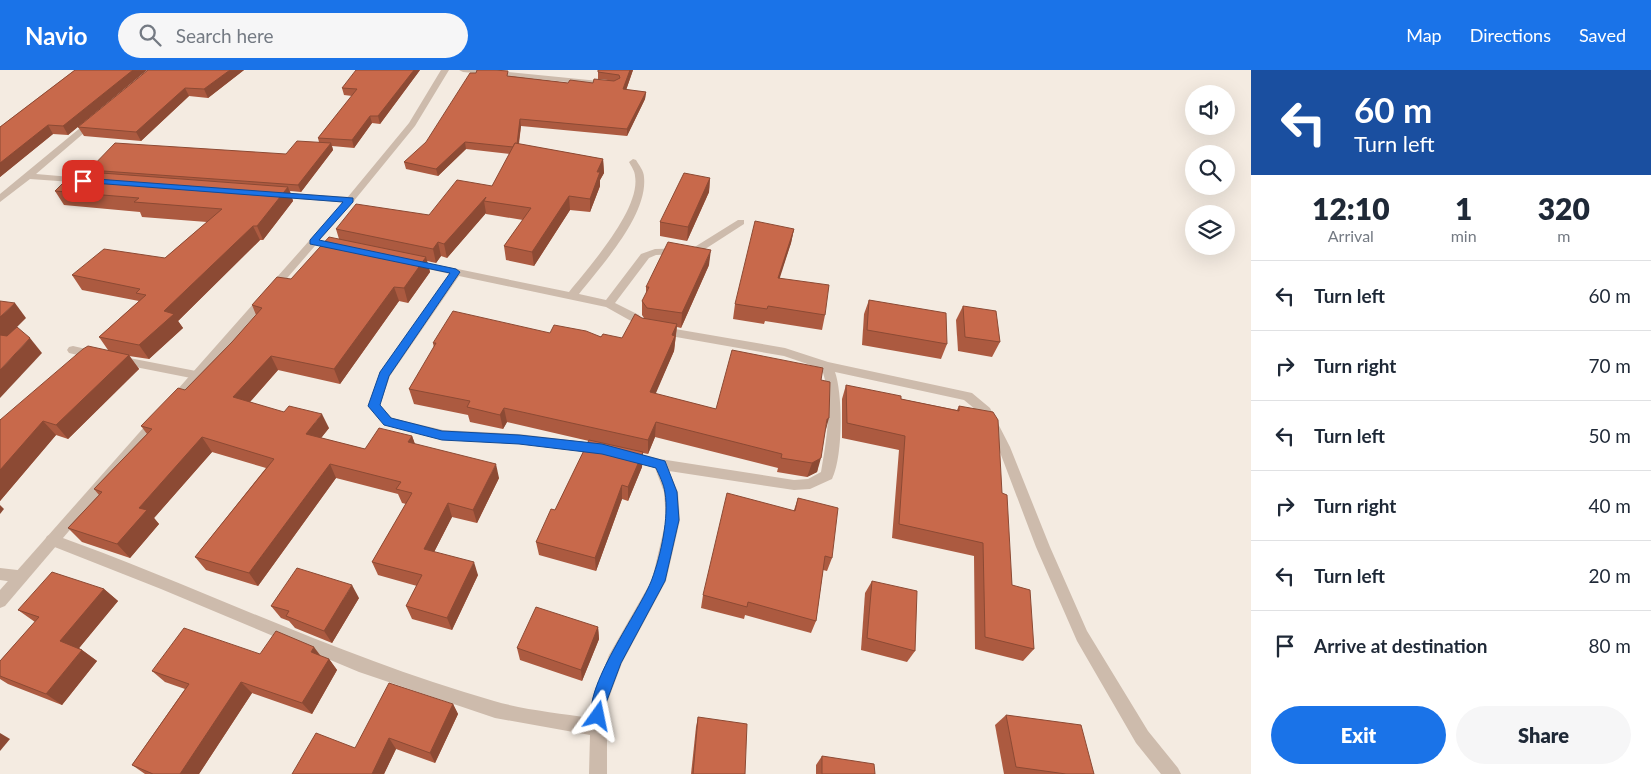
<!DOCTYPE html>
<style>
:root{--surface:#fff;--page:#f6f6f7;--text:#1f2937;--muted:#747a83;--line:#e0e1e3;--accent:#1a73e8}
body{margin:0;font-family:Lato,sans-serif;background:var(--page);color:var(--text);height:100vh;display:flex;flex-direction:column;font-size:19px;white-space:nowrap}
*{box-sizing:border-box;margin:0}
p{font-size:16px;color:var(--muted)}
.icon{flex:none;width:28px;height:28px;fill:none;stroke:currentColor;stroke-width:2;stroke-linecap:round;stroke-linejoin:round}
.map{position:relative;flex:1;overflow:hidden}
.sheet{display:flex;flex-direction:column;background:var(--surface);width:400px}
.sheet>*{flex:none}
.top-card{background:#1a4fa0;color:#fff;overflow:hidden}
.tools{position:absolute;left:1185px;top:15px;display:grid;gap:10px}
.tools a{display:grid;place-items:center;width:50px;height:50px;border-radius:50%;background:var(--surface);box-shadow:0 5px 20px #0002;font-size:25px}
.pin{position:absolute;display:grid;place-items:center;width:42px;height:42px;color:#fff;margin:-21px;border-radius:10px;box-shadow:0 2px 8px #0006}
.me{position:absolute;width:55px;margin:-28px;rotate:12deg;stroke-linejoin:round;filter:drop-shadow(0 0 4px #0008)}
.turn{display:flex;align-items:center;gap:18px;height:105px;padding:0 20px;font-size:22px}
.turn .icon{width:65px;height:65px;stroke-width:2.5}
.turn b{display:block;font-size:35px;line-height:42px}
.eta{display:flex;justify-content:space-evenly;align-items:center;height:85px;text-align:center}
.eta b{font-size:30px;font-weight:800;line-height:35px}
.action{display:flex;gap:10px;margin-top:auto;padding:10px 20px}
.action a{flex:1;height:58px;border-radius:30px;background:var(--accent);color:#fff;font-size:20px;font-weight:800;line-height:58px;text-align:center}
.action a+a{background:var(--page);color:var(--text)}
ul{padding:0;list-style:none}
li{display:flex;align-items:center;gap:15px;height:70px;padding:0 20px;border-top:1px solid var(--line)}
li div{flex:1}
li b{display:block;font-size:19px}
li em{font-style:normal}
header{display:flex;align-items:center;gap:30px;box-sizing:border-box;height:70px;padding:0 25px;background:var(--accent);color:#fff}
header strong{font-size:24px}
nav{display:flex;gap:28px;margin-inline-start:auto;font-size:18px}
.search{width:350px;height:45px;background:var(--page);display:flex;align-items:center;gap:12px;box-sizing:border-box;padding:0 18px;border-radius:28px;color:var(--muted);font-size:19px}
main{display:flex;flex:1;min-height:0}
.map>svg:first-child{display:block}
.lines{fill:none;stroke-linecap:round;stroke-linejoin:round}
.minor{fill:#cdbbac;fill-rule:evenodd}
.tertiary{fill:#cdbbac;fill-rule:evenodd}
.wall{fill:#ac5a40}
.shaded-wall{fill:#8c4a34}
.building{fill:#c8694b;stroke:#8c4a34}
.route{fill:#1a73e8;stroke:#114b97}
</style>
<header>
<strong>Navio</strong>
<div class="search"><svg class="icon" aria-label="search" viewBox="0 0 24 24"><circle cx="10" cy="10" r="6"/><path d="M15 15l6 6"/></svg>Search here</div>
<nav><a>Map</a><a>Directions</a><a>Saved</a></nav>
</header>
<main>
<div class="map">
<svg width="1251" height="704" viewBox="0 0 1251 704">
<rect width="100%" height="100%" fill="#f4ebe1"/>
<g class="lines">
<!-- minor -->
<g class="minor">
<polygon points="459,0 487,0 609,12 613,14 609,16 463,2"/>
<polygon points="91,49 98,51 36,104 83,108 88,111 86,113 30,109 0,132 0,124"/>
<path d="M633,89l3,1c3,5 8,11 8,17 4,38 -43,89 -65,117l27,6 35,-46 14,-5 38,-1 45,-28h6v4l-45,29 -43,2 -7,3 -34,45 24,12 7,9 139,24 43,14 144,31 18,15 20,39 40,100 37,84 61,100 30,37 3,6h-20l-25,-31 -59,-102 -41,-94 -38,-100 -17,-33 -17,-14 -129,-28c8,23 8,85 -3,107l-22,10 -16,1 -125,-19 9,21 2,28 -14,61 -44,82 -15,40v71h-18l1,-39 -95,-17 -136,-46 -198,-83 -114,-45 -2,-4 2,-4 5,-2c148,53 290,124 442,167 31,9 65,12 96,17l1,-15 18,-48 43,-75 14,-60 -2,-28 -9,-24 -33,-9 -1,-4 1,-4 5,-1 33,9 134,21 14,-1 13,-7c6,-35 12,-69 1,-103l-38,-13 -142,-25 -4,-1 -7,-9 -25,-14 -147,-31 -69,100 -10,29 12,13 51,12 76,4 84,10 5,1 1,4 -1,4 -5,1 -84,-10 -76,-4 -59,-15 -16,-19 12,-34 70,-98 -40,-9v-4l4,-1 155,32c20,-25 72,-83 66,-116 0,-5 -4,-10 -6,-14z"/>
<polygon points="275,122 350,127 355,130 350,133 272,127 270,125"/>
<polygon points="73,276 99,282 101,285 95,289 69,283 67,280 69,277"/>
<polygon points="119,286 196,301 202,305 196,309 115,293 113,290"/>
<polygon points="0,498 26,501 28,506 26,511 21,513 0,510"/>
</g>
<!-- tertiary -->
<g class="tertiary">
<polygon points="441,0 449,0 415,56 353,132 178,334 170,334 168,331 170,328 347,128 409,53"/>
<polygon points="157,345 163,350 161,353 5,536 0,538 0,520 153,347"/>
</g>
</g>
<!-- wall -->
<g class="wall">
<polygon points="75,0 147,0 68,65 53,64 0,107 0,57"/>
<polygon points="148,0 244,0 208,28 189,26 141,71 84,66 78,57"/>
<polygon points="420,0 380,54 372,53 354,78 332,76 333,80 301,122 290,121 293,131 263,170 260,170 178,251 183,258 149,289 129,286 139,299 68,369 56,365 0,431 0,350 108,280 99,267 139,231 82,220 72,205 165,188 207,152 142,147 140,142 64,135 55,121 90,103 89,100 286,84 319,72 318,68 352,26 344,25 342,18"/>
<polygon points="598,0 633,0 626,20 646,22 645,29 627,66 521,56 519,74 603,89 604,103 600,110 600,116 590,142 570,140 534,196 506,190 504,176 523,150 486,144 486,143 447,188 441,186 436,193 427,191 430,202 408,233 399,231 340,314 278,300 250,332 329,358 321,368 365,379 412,366 415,374 499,408 477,453 452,447 434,482 478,505 452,560 412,549 406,536 417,516 378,505 372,492 406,434 402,433 398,424 336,408 258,516 206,500 195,487 266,398 212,382 154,448 159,454 130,488 82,472 68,458 99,425 94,419 147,364 141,356 185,320 232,272 256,245 252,235 291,209 339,169 336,159 429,145 492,116 510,84 466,79 438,106 406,99 404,92 509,6 568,13 593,13 608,10 598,9"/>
<polygon points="710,108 709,122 687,171 660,166 660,152"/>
<polygon points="794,159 791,173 779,208 825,245 822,260 765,251 764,254 733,249 735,234"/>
<polygon points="709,195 681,258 677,257 674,281 655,324 716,339 821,310 825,363 817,402 807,407 777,402 778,398 655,367 648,384 643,383 642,397 628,431 622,429 596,501 539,485 536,472 555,440 589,371 507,352 503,359 470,352 468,345 414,334 409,319 434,278 433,273 550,263 622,268 642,248 644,248 642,245 642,231 646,224 646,217"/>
<polygon points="869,230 947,274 941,289 862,275 864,244"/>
<polygon points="963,236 1000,272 992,287 958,281 956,250"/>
<polygon points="846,315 901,329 957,340 959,336 1002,423 1012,515 1034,579 1023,591 975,579 974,486 892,468 899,380 842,368 842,329"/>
<polygon points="798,428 832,488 827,501 823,500 816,551 811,563 745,545 744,549 701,538 703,525 794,440"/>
<polygon points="872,511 915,581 907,592 861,580 865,523"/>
<polygon points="104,519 118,531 79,578 82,580 97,591 62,635 8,614 0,609 0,591 35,552 18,540"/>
<polygon points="359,528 332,573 295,558 289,551 281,548 271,536"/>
<polygon points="598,557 599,569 582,611 520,590 517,578"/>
<polygon points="260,584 320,586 329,589 337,600 312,644 252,623 199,704 145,704 132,695 185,619 165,612 152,601"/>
<polygon points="453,634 458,644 435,693 396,679 384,704 292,704 355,678"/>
<polygon points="1006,645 1094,704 1004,704 995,655"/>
<polygon points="698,647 745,704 691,704 696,657"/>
<polygon points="822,686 875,704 816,704 816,695"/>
</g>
<!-- shaded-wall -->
<g class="shaded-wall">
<polygon points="133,0 147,0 68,65 63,56"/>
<polygon points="230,0 244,0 208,28 204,19"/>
<polygon points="414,0 420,0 380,54 378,46"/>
<polygon points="630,0 633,0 624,26 623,19"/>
<polygon points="185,18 189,26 141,71 136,62"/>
<polygon points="646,22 645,29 627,66 627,59"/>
<polygon points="370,46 372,53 354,78 352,70"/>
<polygon points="520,49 521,56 517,84 517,77"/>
<polygon points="48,55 53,64 0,107 0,93"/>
<polygon points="465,72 466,79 438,106 436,99"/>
<polygon points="331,73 333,80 301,122 298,115"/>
<polygon points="603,89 604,103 600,110 600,116 590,142 590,129 597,102"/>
<polygon points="710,108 709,122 687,171 688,157"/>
<polygon points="288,117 293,131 263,170 257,156"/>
<polygon points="569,126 570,140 534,196 532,182"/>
<polygon points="486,127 484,131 486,143 447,188 444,174"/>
<polygon points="253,156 260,170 178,251 183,258 149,289 139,275 164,241"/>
<polygon points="794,159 791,173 775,223 778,208"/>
<polygon points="438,172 441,186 436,193 433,179"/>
<polygon points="711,180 709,195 681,258 682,243"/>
<polygon points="426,187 430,202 408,233 404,218"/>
<polygon points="394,217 399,231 340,314 334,299"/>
<polygon points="15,233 26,248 0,274 0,247"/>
<polygon points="677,254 674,281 650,337 650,322 672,265"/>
<polygon points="30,268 42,283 0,328 0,300"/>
<polygon points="129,285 139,299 68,369 56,355"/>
<polygon points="271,286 278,300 241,342 233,327"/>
<polygon points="504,338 507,352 503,359 500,345"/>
<polygon points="322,344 329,358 313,378 306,364"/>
<polygon points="829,348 825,363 827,349"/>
<polygon points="43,351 56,365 0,431 0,400"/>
<polygon points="656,352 655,367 648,384 648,370"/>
<polygon points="412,366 417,380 408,372"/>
<polygon points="202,367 212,382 154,448 159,454 130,488 117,474 139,438"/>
<polygon points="643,382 642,397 628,431 628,417"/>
<polygon points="821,388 817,402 807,407 812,393"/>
<polygon points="330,394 336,408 258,516 249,503"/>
<polygon points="496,394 499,408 477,453 473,440"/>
<polygon points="622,415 622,429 596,501 595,488"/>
<polygon points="448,433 452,447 429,492 424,479"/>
<polygon points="0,435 4,439 0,444"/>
<polygon points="474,492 478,505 452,560 447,548"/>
<polygon points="352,515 359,528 332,573 324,561"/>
<polygon points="104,519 118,531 75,583 60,571"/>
<polygon points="598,557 599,569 582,611 581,600"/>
<polygon points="314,577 323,589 311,582"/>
<polygon points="82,580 97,591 62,635 46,624"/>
<polygon points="329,589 337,600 312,644 302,633"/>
<polygon points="241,612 252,623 199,704 180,704"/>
<polygon points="453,634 458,644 435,693 430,683"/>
<polygon points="0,663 10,669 0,681"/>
<polygon points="389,668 396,679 384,704 372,704"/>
</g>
<!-- building -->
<g class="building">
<polygon points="75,0 133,0 63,56 48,55 0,93 0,57"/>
<polygon points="148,0 230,0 204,19 185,18 136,62 78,57"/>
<polygon points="356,0 414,0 378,46 370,46 352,70 318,68 357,19 342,18"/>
<polygon points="477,0 494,0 508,1 507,6 568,13 570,10 593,13 594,9 614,11 620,8 619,5 598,2 598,0 630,0 623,19 646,22 627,59 520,49 517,74 515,73 513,77 465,72 436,99 404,92 426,72 470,3 476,3"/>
<polygon points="297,71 331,73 298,115 89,100 115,73 286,84"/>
<polygon points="515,73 603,89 597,102 600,102 590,129 569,126 532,182 504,176 531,138 484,131 486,127 444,174 438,172 433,179 336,159 356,134 429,145 457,110 492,116"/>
<polygon points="75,101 288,117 257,156 253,156 164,241 174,244 139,275 99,267 146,225 136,223 140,219 72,205 104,179 165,188 222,139 134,132 139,128 55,121"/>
<polygon points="684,103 710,108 688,157 660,152"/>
<polygon points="755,151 794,159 778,208 829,215 825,245 768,236 767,239 735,234"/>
<polygon points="329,167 426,187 404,218 394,217 334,299 271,286 233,327 284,342 289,336 322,344 306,364 365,379 379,358 412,366 408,372 496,394 473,440 448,433 424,479 474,492 447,548 406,536 422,505 372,492 412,423 396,419 401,412 330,394 249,503 195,487 274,389 202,367 139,438 147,440 117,474 68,458 102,422 94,419 152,359 141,356 178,318 185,320 232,272 262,238 252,235 277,207 291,209"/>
<polygon points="668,172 711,180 682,243 647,238 642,231 649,217 646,217"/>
<polygon points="869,230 946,243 947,274 867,260"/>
<polygon points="0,231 15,233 0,247"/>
<polygon points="963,236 996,241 1000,272 965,267"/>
<polygon points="453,241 550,263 554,255 586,261 601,267 603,264 622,268 635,244 642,248 677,254 672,265 675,266 650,322 716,339 732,280 823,298 821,310 830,312 829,348 827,349 821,388 812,393 781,388 782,384 656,352 648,370 504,338 500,345 467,337 470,331 409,319 436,273 433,273"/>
<polygon points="17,257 30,268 0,300 0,265 7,266"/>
<polygon points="88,276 129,285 56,355 43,351 0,400 0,350 83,279"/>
<polygon points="846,315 901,326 901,329 959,341 959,336 993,342 998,350 1002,423 1007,425 1012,515 1030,520 1034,579 985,567 983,473 899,454 905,366 847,353"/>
<polygon points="589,370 643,382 628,417 622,415 595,488 536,472 551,439 555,440"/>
<polygon points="727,423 795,441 798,428 838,438 832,488 825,486 816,551 748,532 747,537 703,525"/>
<polygon points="297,498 352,515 324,561 286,546 289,541 271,536"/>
<polygon points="52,502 104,519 60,571 82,580 46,624 0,606 0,591 39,547 18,540"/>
<polygon points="872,511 917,521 915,581 867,568"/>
<polygon points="536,537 598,557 581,600 517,578"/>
<polygon points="184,558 260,584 276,561 314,577 311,582 329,589 302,633 241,612 180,704 153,704 132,695 189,614 152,601"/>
<polygon points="389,613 453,634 430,683 389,668 372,704 292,704 316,663 355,678"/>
<polygon points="1006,645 1081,655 1094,704 1066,704 1016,697"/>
<polygon points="698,647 747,654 745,704 693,704"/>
<polygon points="822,686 874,694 875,704 822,704"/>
</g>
<!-- route -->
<path class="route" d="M83,108l270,20v4l-34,38 137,29 4,3 -71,104 -9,29 11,13 51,13 77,4 83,9 63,17 12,31 2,28 -14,61 -44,82 -15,40 -2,18 -6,2 -5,-2c-13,-31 48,-111 59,-142 9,-24 17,-62 13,-86 -1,-9 -6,-18 -9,-25l-54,-14 -83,-10 -77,-4 -58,-15 -16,-19 12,-34 70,-99 -140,-29v-4l33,-38 -263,-20v-3z"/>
</svg>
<div class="tools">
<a><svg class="icon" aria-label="sound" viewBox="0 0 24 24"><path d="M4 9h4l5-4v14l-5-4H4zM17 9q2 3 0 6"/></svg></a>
<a><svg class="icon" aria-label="search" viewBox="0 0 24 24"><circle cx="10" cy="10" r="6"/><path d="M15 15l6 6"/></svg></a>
<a><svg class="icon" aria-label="layers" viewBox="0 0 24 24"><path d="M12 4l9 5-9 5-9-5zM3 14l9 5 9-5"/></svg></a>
</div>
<div class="pin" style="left:83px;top:111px;background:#d93025"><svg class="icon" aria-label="arrive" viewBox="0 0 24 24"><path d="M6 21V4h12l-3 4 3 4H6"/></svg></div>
<svg class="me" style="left:598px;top:646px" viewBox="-20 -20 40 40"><path d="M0-17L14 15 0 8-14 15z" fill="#1a73e8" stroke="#fff" stroke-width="4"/></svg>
</div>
<section class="sheet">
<div class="top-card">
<div class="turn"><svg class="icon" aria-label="left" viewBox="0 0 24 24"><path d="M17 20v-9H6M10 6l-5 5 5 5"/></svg><div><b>60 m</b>Turn left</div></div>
</div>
<div class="eta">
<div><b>12:10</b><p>Arrival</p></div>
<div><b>1</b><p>min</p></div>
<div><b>320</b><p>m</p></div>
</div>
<ul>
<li><svg class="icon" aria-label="left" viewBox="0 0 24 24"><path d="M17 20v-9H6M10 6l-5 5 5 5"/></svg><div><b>Turn left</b></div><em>60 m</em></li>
<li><svg class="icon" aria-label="right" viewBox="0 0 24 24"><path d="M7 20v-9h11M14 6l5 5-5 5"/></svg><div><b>Turn right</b></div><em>70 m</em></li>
<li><svg class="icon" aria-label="left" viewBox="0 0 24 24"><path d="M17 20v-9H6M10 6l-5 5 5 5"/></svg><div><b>Turn left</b></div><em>50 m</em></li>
<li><svg class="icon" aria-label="right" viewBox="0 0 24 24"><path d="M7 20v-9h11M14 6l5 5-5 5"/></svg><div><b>Turn right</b></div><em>40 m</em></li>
<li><svg class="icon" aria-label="left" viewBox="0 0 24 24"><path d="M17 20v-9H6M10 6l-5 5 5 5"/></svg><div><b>Turn left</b></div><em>20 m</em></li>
<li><svg class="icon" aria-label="arrive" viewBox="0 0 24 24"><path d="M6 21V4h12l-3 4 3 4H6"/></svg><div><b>Arrive at destination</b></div><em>80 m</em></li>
</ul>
<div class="action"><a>Exit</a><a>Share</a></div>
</section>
</main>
